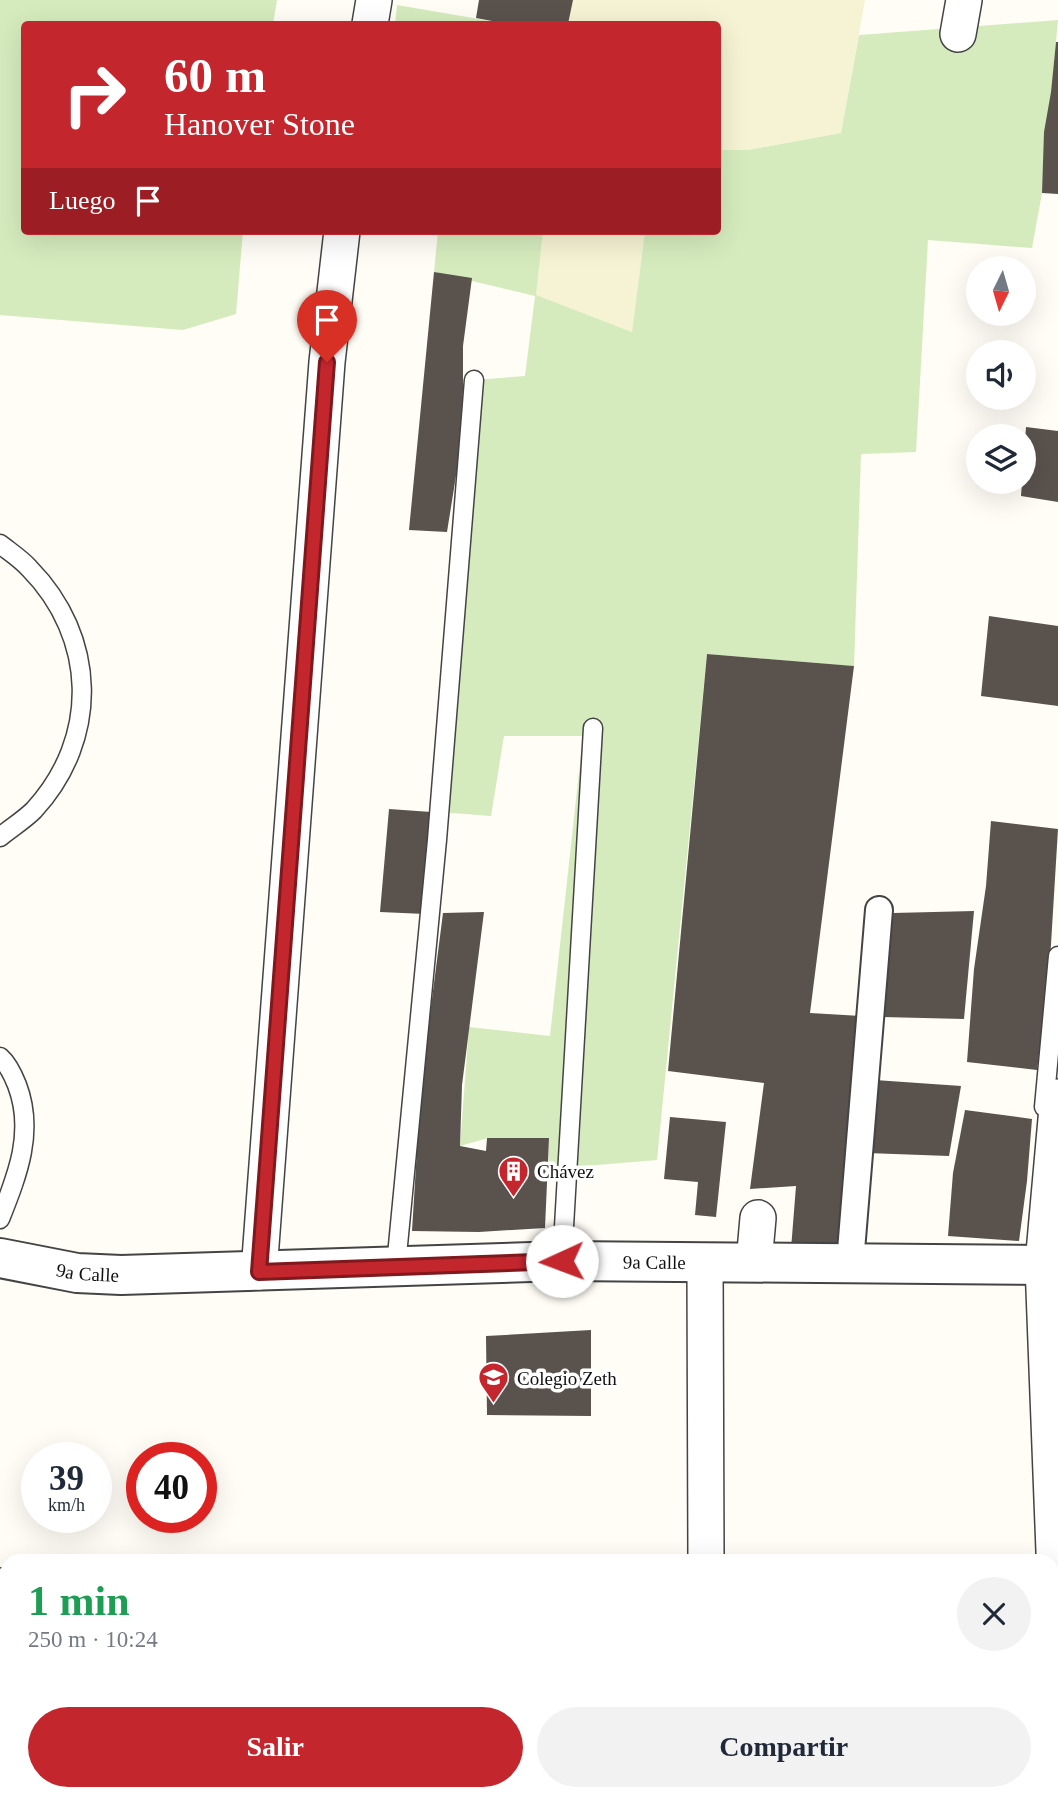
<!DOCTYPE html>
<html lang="es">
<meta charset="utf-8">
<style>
:root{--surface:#fff;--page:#f2f2f3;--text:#1f2937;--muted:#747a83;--accent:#c4262e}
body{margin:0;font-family:Georgia,serif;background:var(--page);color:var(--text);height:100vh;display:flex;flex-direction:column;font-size:26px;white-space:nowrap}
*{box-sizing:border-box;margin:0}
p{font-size:23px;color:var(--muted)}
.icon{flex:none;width:38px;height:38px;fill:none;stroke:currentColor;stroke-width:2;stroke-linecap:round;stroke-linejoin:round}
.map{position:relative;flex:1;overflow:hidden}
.drawer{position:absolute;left:0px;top:1554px;width:1059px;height:247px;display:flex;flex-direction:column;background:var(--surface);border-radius:21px 21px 0 0;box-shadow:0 7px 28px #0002}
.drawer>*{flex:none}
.hud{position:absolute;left:21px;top:21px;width:700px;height:214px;border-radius:7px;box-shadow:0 7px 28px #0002;background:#c4262e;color:#fff;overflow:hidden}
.needle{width:46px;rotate:185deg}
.buttons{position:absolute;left:966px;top:256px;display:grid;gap:14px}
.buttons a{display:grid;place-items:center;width:70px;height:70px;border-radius:50%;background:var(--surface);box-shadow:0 7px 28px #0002;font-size:35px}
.speed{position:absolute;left:21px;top:1442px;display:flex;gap:14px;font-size:35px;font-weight:700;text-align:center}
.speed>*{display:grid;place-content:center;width:91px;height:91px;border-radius:50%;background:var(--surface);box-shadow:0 7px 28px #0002;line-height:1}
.speed small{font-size:18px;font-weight:400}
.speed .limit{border:10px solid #d22;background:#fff;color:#111}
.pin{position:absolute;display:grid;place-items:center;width:60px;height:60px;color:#fff;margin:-72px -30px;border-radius:50% 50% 50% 0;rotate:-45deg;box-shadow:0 0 7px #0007}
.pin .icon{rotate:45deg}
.me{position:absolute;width:77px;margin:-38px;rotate:268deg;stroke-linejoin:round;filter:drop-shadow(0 0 5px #0008)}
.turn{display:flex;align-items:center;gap:24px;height:147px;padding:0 28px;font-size:32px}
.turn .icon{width:91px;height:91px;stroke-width:2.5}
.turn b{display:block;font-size:49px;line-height:60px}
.then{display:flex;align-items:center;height:66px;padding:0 28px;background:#0003;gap:14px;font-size:26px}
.round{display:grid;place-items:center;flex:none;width:74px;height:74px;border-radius:37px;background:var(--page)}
.overview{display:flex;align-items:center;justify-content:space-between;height:119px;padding:0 28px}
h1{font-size:42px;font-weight:800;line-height:52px;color:#1e9e55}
.action{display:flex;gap:14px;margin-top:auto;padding:14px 28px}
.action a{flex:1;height:80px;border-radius:42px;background:var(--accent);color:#fff;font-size:28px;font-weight:800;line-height:80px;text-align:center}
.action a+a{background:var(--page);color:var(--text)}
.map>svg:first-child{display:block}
.farmland{fill:#f6f3d4}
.green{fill:#d5ebbd}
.building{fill:#5a524d}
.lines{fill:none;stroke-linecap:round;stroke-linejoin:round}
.service-casing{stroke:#444;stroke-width:21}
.pedestrian-casing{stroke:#444;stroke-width:30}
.minor-casing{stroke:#444;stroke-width:38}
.tertiary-casing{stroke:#444;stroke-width:42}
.service{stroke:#fff;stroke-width:18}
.pedestrian{stroke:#fff;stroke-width:26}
.minor{stroke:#fff;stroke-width:35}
.tertiary{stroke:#fff;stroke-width:38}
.route-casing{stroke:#7f191e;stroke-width:18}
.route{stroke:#c4262e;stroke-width:12}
.labels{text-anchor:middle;stroke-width:7;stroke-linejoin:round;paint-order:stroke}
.poi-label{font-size:19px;fill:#111;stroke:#fff;text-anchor:start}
.street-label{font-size:19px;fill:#111;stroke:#fff}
</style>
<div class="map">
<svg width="1058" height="1800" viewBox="0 0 1058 1800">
<rect width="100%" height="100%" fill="#fffdf5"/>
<!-- farmland -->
<g class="farmland">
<polygon points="573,0 865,0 841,133 748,150 718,150 718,24 568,24"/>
<polygon points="543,231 645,231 632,332 535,295"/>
</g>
<!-- green -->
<g class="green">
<polygon points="0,0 277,0 273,24 24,24 24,231 243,231 236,314 183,330 0,315"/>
<polygon points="397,5 508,24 395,24"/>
<polygon points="1058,20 1042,193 1032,248 928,240 916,452 861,454 854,666 707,654 657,1160 548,1169 549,1138 488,1138 460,1146 469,1027 550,1036 583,736 504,736 491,816 439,812 474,380 525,376 535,296 434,272 438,231 543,231 536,295 632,332 645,231 718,231 718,150 748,150 841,133 859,35"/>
</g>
<!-- building -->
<g class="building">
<polygon points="479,0 573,0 568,24 508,24 476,18"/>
<polygon points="1056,42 1058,42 1058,194 1042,193 1044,132 1051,92"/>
<polygon points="434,272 472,278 463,346 463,390 459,457 447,532 409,530"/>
<polygon points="1026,427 1058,431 1058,502 1021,496"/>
<polygon points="989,616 1058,626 1058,706 981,696"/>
<polygon points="707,654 854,666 810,1013 861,1016 842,1247 791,1249 796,1186 750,1189 764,1083 668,1071"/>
<polygon points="389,809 431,812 425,914 380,912"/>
<polygon points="991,821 1058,829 1049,977 1037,1070 967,1062 974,969 986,886"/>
<polygon points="974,911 964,1019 882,1017 893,913"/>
<polygon points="484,912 462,1085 460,1146 486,1151 487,1138 549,1138 545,1228 479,1232 412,1231 421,1085 443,913"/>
<polygon points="875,1080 961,1086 949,1156 867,1153"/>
<polygon points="965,1110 1032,1119 1027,1181 1019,1241 948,1236 953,1173"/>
<polygon points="670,1117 726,1122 716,1217 695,1215 698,1182 664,1179"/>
<polygon points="591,1330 591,1416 487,1415 486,1336"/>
</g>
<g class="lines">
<defs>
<g id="service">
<path d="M0,544c10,8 21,15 29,24 68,69 71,170 5,242 -10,10 -23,18 -34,27"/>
<path d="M0,1057c8,7 13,18 17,28 18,47 0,91 -17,134"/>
<polyline points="1044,1107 1058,956"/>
<polyline points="562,1261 593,728"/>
<polyline points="396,1266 437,840 474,380"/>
</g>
<polyline id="pedestrian" points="850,1263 879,910"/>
<g id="minor">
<polyline points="370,24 374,0"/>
<polyline points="958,34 964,0"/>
<polyline points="1058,1097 1043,1264 1058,1656"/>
<polyline points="705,1263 706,1561"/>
<polyline points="754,1263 758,1218"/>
<polyline points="259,1272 327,362 342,231"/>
<polyline points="0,1586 7,1592"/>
<polyline points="0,1694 7,1693"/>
<polyline points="1052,1754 1058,1754"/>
<polyline points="217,1794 224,1800"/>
</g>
<g id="tertiary">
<path id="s1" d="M0,1258l77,15 44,2 441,-14 496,4"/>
</g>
</defs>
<!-- service casing -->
<use href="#service" class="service-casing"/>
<!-- pedestrian casing -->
<use href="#pedestrian" class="pedestrian-casing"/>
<!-- minor casing -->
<use href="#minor" class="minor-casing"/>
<!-- tertiary casing -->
<use href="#tertiary" class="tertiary-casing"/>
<!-- service -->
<use href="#service" class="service"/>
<!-- pedestrian -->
<use href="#pedestrian" class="pedestrian"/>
<!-- minor -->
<use href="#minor" class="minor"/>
<!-- tertiary -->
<use href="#tertiary" class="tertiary"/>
</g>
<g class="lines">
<defs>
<polyline id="route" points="327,362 259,1272 562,1261"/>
</defs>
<!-- route casing -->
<use href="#route" class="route-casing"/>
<!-- route -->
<use href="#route" class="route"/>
</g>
<!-- icons -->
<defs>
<symbol id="building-pin" viewBox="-11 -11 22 30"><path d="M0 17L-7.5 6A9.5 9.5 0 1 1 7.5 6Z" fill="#c4262e" stroke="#fff"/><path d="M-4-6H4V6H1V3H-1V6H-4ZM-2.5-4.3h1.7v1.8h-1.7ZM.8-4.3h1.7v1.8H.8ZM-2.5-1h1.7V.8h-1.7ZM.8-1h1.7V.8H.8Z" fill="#fff"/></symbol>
<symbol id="school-pin" viewBox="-11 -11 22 30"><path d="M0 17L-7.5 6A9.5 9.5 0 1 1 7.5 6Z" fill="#c4262e" stroke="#fff"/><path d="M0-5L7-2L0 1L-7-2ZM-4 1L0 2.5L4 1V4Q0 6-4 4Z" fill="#fff"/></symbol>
</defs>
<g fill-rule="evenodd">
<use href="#building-pin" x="496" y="1154" width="35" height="47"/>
<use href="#school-pin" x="476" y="1360" width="35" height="47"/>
</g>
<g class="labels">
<!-- poi labels -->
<g class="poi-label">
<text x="537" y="1178">Chávez</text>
<text x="517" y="1385">Colegio Zeth</text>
</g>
<!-- street labels -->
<g class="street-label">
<text dy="7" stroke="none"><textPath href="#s1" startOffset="656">9a Calle</textPath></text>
<text dy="7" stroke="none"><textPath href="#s1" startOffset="89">9a Calle</textPath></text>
</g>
</g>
</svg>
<div class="buttons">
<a><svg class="needle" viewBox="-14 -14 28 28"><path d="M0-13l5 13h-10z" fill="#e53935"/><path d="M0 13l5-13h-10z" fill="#747a83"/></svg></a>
<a><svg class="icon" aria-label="sound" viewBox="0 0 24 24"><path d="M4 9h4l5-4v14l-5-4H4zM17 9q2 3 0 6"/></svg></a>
<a><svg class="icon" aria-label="layers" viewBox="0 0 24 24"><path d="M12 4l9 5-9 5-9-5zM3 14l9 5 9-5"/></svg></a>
</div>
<div class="speed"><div>39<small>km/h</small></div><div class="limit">40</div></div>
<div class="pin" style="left:327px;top:362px;background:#d93025"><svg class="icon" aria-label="arrive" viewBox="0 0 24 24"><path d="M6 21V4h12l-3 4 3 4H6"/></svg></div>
<svg class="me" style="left:562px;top:1261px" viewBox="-20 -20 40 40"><circle r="19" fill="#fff"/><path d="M0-13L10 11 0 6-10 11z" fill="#c4262e"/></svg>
<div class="hud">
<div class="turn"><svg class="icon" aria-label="right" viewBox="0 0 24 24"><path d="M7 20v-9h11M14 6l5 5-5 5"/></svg><div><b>60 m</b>Hanover Stone</div></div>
<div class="then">Luego<svg class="icon" aria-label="arrive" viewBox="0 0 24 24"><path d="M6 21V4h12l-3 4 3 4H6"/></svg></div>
</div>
<section class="drawer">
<div class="overview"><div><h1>1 min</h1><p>250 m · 10:24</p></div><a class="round"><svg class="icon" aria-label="close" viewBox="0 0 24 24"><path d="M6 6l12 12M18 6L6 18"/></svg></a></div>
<div class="action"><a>Salir</a><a>Compartir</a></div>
</section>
</div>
